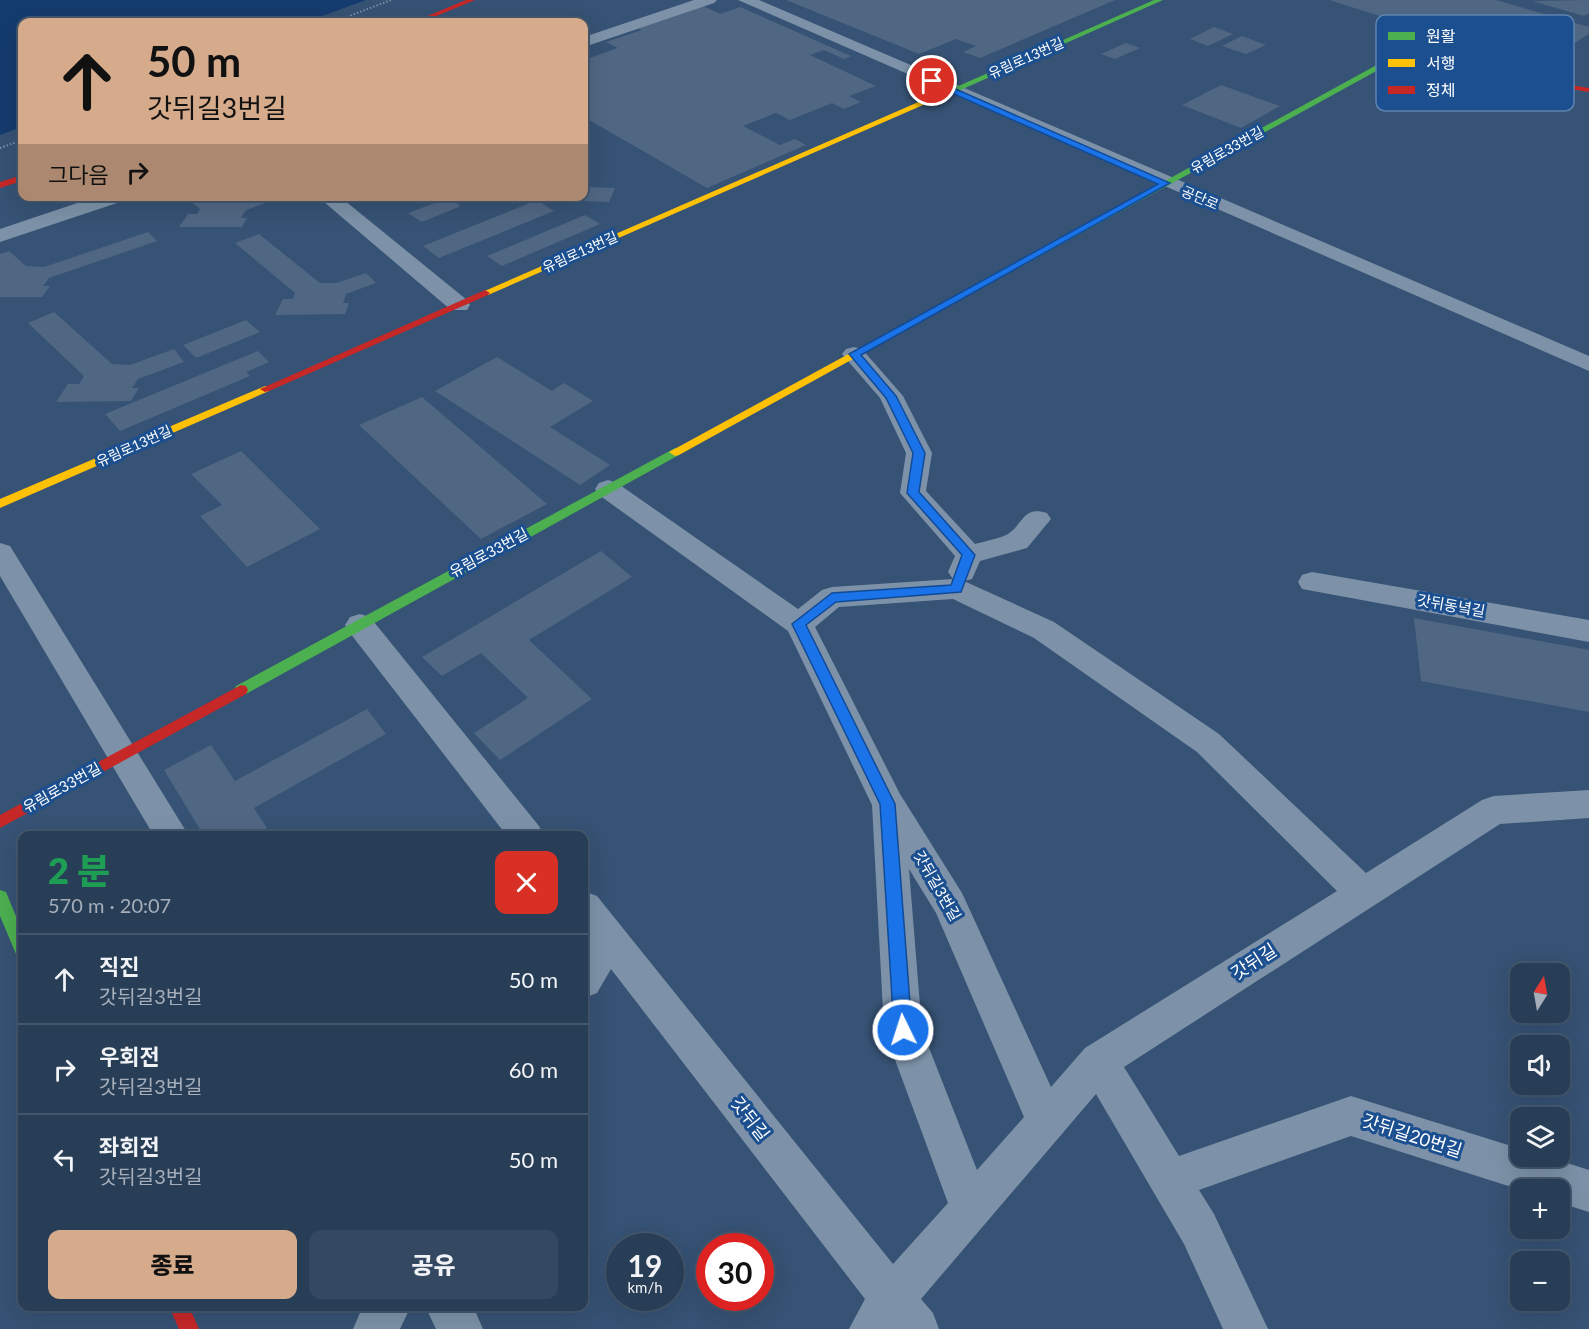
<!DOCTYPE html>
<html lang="ko">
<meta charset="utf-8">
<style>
:root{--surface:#283e57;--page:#344961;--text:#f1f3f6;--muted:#a5aeba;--line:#44576d;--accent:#d6ab8b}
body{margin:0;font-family:Lato,"Noto Sans KR",sans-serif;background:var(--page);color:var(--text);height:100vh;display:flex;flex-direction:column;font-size:22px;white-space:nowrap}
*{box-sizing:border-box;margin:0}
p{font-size:20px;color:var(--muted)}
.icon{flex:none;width:33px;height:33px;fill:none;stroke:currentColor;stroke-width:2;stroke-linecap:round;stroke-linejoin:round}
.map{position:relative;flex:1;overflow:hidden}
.sheet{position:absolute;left:18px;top:831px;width:570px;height:480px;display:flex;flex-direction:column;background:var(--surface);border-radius:12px;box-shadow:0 6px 24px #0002,0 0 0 2px var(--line)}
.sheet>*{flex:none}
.hud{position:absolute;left:18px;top:18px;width:570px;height:183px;border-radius:12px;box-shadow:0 6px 24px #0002,0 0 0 2px var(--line);background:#d6ab8b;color:#111;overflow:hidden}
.needle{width:39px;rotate:11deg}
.buttons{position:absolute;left:1510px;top:963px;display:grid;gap:12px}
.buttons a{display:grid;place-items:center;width:60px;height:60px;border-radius:12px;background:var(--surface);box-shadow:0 6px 24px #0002,0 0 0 2px var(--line);font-size:30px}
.speed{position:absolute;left:606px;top:1233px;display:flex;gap:12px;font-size:30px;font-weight:700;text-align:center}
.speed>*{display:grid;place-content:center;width:78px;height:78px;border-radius:50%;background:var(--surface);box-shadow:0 6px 24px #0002,0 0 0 2px var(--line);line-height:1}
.speed small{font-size:15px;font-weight:400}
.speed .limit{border:9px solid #d22;background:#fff;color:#111}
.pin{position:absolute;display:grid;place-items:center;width:51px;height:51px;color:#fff;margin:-26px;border:3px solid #fff;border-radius:50%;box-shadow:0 2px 6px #0007}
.me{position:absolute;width:66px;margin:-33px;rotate:356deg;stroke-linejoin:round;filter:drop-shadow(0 0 4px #0008)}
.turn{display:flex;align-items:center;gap:21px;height:126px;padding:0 30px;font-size:27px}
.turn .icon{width:78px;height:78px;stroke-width:2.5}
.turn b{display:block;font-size:42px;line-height:51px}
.then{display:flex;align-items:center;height:57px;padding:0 30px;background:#0003;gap:12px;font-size:22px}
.round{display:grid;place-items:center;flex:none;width:63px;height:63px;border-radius:12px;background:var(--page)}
.headline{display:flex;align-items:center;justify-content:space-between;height:102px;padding:0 30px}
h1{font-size:36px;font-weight:800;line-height:45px;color:#1e9e55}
.primary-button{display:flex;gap:12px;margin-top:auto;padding:12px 30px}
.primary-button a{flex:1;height:69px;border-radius:12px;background:var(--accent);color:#111;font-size:24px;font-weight:800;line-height:69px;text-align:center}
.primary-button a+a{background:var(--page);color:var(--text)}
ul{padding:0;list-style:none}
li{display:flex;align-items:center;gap:18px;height:90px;padding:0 30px;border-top:2px solid var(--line)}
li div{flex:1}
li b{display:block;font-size:22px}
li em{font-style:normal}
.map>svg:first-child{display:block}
.water{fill:#153c6e}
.building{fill:#506783}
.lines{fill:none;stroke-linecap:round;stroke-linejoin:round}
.path{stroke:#7d92a8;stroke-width:2;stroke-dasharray:1.5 2;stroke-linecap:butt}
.street{fill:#7d92a8;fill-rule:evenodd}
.fast{fill:#4caf50;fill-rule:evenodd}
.slow{fill:#ffc107;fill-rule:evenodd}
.jam{fill:#c62828;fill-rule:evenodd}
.route{fill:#1a73e8;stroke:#114b97;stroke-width:1.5}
.labels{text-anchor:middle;stroke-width:6;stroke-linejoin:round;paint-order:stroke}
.far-street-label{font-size:14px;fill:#fff;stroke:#1b4f8f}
.street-label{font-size:15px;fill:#fff;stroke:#1b4f8f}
.near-street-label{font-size:18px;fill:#fff;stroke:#1b4f8f}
.key{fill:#1b4f8f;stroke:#5f84b1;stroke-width:1.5}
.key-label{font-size:16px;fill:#fff}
</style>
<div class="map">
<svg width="1589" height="1329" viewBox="0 0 1589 1329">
<rect width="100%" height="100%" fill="#365274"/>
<!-- water -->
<polygon class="water" points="0,0 366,0 306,22 22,22 22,127 0,135"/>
<!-- building -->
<g class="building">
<polygon points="786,0 1115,0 980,58 963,52 976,46 956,39 919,54"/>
<polygon points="1329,0 1496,0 1589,27 1589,34 1538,66"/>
<polygon points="1589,0 1589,13 1584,16 1532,1"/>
<polygon points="701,5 720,14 740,7 851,56 844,59 824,50 810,55 876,86 849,96 861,102 844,109 832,103 790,120 776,113 743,126 780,145 795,139 806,145 707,188 584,117 584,60 618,48 606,42 642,30 635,27"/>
<polygon points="1214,27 1233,34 1208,46 1190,39"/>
<polygon points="1242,36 1266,45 1246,54 1222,46"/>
<polygon points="1126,43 1140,48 1115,59 1101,54"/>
<polygon points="1221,85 1280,106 1241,128 1182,105"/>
<polygon points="584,175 589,178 585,187 615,188 609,202 558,200 559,196 584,196"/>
<polygon points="184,196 217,196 222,200 237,201 250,196 282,197 246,210 241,218 247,218 242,227 179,227 188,214 197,214 200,209"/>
<polygon points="448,198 461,206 422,222 408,213"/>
<polygon points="537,200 554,211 439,258 423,246"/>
<polygon points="585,215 600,224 502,266 487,256"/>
<polygon points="148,232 157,241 49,278 43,286 50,286 42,297 0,297 0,254 9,251 26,266 44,267"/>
<polygon points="259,234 320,283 336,283 366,273 376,283 346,294 343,303 349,303 345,314 275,315 283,299 293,299 295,293 235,243"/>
<polygon points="54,312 112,364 130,365 174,349 184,362 138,379 132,388 139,388 131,401 56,402 68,384 79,384 84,376 28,323"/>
<polygon points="246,320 260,332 196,358 183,345"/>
<polygon points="258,351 269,362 246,372 250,376 120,431 105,414"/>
<polygon points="497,357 552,391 564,383 593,401 550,427 610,465 580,485 435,391"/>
<polygon points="422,397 547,504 481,539 359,425"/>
<polygon points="241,451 320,529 247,567 200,516 222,505 191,474"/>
<polygon points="601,551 632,577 529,640 592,699 500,760 474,733 528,698 481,653 442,676 422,657"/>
<polygon points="1414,618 1589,650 1589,712 1421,681"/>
<polygon points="367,709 386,734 254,808 272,836 204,836 164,770 211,745 235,781"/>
</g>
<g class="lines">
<!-- path -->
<g class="path">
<polyline points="334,22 391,0"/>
<polyline points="0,148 22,140"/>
</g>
<!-- street -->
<g class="street">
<polygon points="694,0 717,0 714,3 584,47 584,37"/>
<polygon points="738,0 759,0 1589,356 1589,371"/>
<polygon points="98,196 128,196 126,200 0,242 0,229"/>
<polygon points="317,196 339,196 467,300 470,305 467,310 451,310"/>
<path d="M854,347l8,2 41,47 29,57 -6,38 49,53c10,-3 24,-5 33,-10 16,-11 15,-28 39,-21l4,6 -24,29 -47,13 -8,18 -8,2 90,41 165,112 147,139 116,-73 12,-4 95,-6v28l-89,6 -376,243 55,89 172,-60 170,53v7h24l44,14v42l-29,-9v-13h-39l-170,-54 -152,54 15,24 54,115h-45l-39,-85 -88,-150 -175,205 12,14 6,16h-90l16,-30 -254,-330 -14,24 -13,5v-51l4,-7 -4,-6v-43l13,5 296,368 55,-61 -64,-173 -12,-225 -84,-174 -189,-136 -4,-6 4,-6 9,-3 9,3 181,126 24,-19 10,-3 121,-8 -5,-7 7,-16 -55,-63 6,-40 -26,-55 -38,-44 4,-5zM953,599l81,39 163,114 140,139 -252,157 -34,39 -89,-194 -62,-99 -85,-167 24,-20zM909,869l27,44 88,204 -47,53 -55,-140z"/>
<polygon points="0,543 10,546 189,836 154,836 0,576"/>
<polygon points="1312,572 1589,620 1589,642 1302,589 1298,582 1302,575"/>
<polygon points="360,614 370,617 539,826 544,836 507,836 350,633 345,625 350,617"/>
<polygon points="363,1306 411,1306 400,1329 353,1329"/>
<polygon points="425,1306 473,1306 483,1329 436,1329"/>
</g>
<!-- fast -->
<g class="fast">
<polygon points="1154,0 1163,0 929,104 922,102"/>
<polygon points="1393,56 1400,58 976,291 968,289"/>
<polygon points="675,448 681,452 679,455 246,694 236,694 234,690 236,686"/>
<polygon points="0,890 6,892 22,931 22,956 16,954 0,916"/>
</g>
<!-- slow -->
<g class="slow">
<polygon points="923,100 930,102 488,295 480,293"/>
<polygon points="973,286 978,289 976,291 679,455 675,456 669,452"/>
<polygon points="265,386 269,387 269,391 0,508 0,499"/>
</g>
<!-- jam -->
<g class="jam">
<polygon points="466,0 475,0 422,22 413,22"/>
<polygon points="1393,56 1589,88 1589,92 1396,60 1393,60"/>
<polygon points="22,175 22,181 0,188 0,182"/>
<polygon points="485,290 490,293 488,295 269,391 265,392 260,389"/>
<polygon points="241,685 246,686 248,690 246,694 0,828 0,815"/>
<polygon points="169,1306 189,1306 199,1329 179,1329"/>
</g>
</g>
<!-- route -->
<polygon class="route" points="929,80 935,80 1170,183 861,355 896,396 925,453 919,492 975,555 961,592 836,602 806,625 895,804 912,1030 909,1036 903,1039 897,1036 894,1030 880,804 792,624 832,593 951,585 962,555 907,493 913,453 886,398 849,354 1158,184 929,83"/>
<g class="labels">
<!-- far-street labels -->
<g class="far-street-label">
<text transform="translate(1026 58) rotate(-24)" y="5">유림로13번길</text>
<text transform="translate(1227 150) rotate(-29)" y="5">유림로33번길</text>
<text transform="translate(1200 198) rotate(23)" y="5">공단로</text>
<text transform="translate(580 252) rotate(-24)" y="5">유림로13번길</text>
<text transform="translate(134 446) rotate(-24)" y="5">유림로13번길</text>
</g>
<!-- street labels -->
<g class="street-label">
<text transform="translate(489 553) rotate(-28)" y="5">유림로33번길</text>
<text transform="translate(1451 606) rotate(10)" y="5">갓뒤동녘길</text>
<text transform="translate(62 788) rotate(-29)" y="5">유림로33번길</text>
<text transform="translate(937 886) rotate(60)" y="5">갓뒤길3번길</text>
</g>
<!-- near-street labels -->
<g class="near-street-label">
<text transform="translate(1254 962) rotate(-33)" y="6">갓뒤길</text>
<text transform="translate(750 1119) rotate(52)" y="6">갓뒤길</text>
<text transform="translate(1412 1136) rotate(18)" y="6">갓뒤길20번길</text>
</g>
</g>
<!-- legend -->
<rect x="1376" y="15" width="198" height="96" rx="9" class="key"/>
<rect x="1388" y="32" width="27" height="8" fill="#4caf50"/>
<rect x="1388" y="59" width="27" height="8" fill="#ffc107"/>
<rect x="1388" y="86" width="27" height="8" fill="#c62828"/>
<g class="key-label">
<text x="1426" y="42">원활</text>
<text x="1426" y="69">서행</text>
<text x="1426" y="96">정체</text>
</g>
</svg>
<div class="buttons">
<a><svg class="needle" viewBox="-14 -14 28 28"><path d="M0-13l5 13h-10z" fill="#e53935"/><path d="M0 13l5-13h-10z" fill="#a5aeba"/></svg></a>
<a><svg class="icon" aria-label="sound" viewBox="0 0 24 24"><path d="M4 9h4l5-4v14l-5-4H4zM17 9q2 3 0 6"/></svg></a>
<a><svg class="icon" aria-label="layers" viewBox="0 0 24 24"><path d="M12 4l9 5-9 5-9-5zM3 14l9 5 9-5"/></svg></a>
<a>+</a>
<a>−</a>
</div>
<div class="speed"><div>19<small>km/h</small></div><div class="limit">30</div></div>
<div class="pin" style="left:932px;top:81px;background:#d93025"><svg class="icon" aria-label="arrive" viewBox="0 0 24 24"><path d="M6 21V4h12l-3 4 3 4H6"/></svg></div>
<svg class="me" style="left:903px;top:1030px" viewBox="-20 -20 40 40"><circle r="17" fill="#1a73e8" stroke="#fff" stroke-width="3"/><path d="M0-11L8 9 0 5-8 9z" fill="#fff"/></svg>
<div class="hud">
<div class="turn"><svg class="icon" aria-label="ahead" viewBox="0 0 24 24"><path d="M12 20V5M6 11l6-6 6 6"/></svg><div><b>50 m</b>갓뒤길3번길</div></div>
<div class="then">그다음<svg class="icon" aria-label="right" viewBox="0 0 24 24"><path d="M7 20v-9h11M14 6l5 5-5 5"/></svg></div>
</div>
<section class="sheet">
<div class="headline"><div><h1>2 분</h1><p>570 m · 20:07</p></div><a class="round" style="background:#d93025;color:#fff"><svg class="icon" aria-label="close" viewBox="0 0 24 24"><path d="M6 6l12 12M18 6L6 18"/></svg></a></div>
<ul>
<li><svg class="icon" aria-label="ahead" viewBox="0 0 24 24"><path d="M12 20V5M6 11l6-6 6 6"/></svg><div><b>직진</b><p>갓뒤길3번길</p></div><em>50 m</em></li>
<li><svg class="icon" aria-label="right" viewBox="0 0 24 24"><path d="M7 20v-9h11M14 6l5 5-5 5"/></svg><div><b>우회전</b><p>갓뒤길3번길</p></div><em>60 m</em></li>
<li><svg class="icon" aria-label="left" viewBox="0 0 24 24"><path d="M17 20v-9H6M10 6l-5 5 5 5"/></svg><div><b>좌회전</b><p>갓뒤길3번길</p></div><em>50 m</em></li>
</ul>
<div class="primary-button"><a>종료</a><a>공유</a></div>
</section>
</div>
